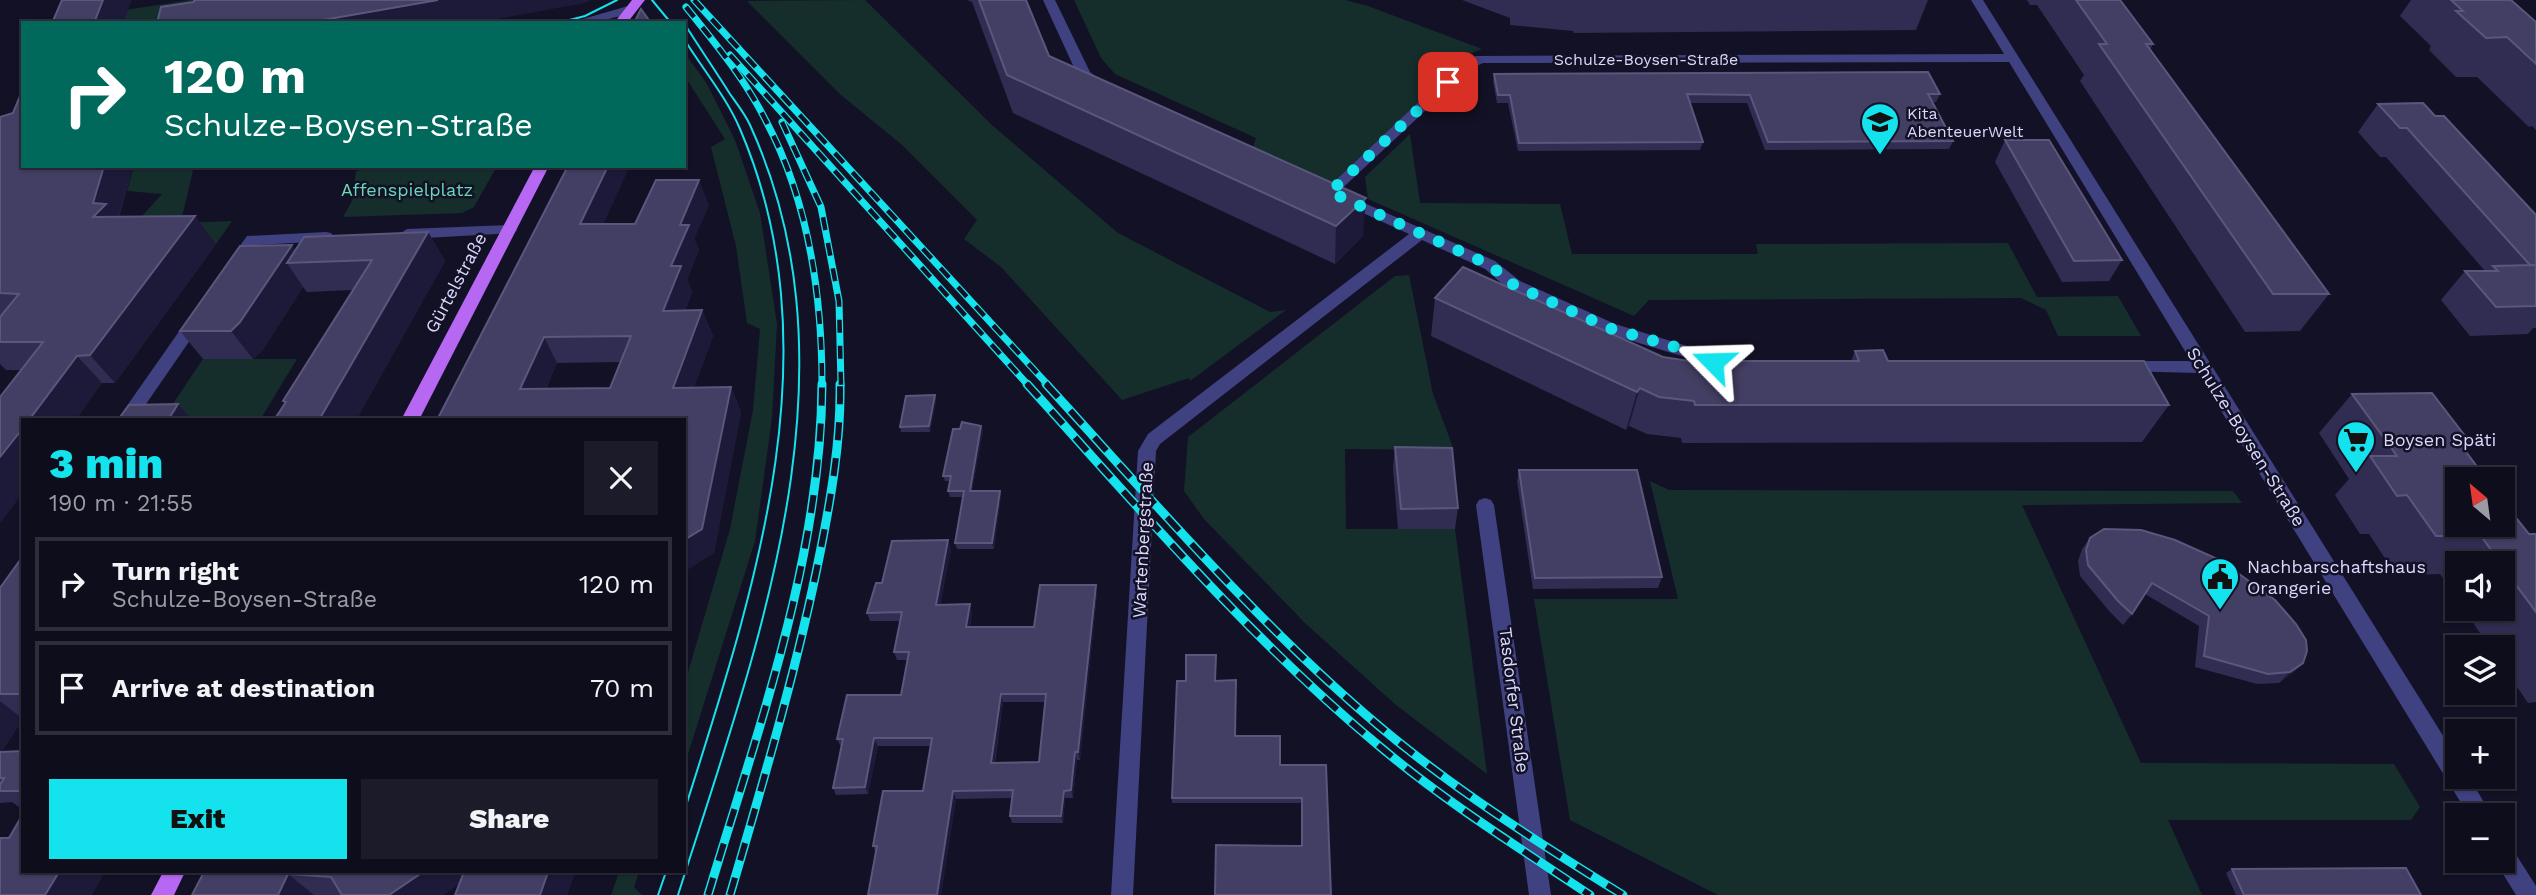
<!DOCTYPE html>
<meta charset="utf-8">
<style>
:root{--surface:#0e0d1c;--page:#1c1b29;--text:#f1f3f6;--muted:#9b9ca3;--line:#2e2d3b;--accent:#14e2ec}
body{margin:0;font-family:"Work Sans",sans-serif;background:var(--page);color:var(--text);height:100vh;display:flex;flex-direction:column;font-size:26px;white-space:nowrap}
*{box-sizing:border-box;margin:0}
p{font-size:23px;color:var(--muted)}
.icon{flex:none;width:38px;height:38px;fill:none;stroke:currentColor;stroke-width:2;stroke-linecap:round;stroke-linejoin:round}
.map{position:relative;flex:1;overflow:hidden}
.drawer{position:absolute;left:21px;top:418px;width:665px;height:455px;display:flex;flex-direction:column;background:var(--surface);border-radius:0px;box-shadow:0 2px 5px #0004,0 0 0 2px var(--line)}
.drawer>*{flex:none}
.banner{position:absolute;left:21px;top:21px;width:665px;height:147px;border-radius:0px;box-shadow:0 2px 5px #0004,0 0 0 2px var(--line);background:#00695c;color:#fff;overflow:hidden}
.needle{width:46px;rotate:331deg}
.tools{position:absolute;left:2445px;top:467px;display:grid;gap:14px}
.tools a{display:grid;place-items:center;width:70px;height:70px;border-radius:0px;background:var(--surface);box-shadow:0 2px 5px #0004,0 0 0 2px var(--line);font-size:35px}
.pin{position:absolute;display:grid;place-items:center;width:60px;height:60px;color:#fff;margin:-30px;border-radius:14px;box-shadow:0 4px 10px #0006}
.me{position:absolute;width:77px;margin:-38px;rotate:292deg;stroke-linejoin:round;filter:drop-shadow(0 0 5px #0008)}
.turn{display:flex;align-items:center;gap:24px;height:147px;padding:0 28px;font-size:32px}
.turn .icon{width:91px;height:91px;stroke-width:2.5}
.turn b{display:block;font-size:49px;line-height:60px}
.round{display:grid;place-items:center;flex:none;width:74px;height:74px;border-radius:0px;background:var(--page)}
.headline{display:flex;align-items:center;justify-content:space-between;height:119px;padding:0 28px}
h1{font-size:42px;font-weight:800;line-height:52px;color:var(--accent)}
.primary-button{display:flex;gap:14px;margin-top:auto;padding:14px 28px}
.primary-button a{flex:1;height:80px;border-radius:0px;background:var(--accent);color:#111;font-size:28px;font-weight:800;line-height:80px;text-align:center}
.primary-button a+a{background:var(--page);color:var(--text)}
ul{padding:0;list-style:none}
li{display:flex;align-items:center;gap:21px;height:94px;margin:0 14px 10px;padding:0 14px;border:4px solid var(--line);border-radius:0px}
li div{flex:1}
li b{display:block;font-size:26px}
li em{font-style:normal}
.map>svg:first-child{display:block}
.green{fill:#152e2c}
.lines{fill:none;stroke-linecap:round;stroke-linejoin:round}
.minor{fill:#404180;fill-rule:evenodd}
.major{fill:#b768f3;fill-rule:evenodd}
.tram{stroke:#14e2ec;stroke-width:2}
.rail-far1-casing{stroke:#14e2ec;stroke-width:7}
.rail-casing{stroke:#14e2ec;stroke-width:9}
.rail-far1{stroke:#131125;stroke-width:4.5;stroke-dasharray:13;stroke-linecap:butt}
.rail{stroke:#131125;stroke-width:6;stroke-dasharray:18;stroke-linecap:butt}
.wall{fill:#312c51;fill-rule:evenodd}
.shaded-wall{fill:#1d1938}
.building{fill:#433e63;stroke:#5b567b;stroke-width:2;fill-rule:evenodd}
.route{stroke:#14e2ec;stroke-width:12;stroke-dasharray:0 21.6}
.labels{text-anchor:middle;stroke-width:5;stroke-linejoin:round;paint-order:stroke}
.far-street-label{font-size:16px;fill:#dad8fc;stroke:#131125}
.far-poi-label{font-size:16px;fill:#dad8fc;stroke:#131125;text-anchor:start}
.park-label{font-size:18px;fill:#69d7b5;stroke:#131125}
.street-label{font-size:18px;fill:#dad8fc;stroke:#131125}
.poi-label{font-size:18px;fill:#dad8fc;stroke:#131125;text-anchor:start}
</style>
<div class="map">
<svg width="2536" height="895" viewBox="0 0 2536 895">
<rect width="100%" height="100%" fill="#131125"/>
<!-- green -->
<g class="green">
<polygon points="190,0 218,0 213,23 83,23 86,16"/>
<polygon points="865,0 992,125 1118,233 1270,312 1286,310 1190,381 1189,378 1122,400 1001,267 964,239 977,220 901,144 841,95 747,1"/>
<polygon points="1074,0 1345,0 1368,6 1482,49 1472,53 1334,181 1328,181 1253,147 1256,138 1115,74 1101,58"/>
<polygon points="684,52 707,84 735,140 760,213 777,324 772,418 755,541 684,767 684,686 730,529 753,410 760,329 747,323 736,246 711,147 725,139 684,75"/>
<polygon points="1410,134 1420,203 1560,204 1572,254 1758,254 1756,244 2008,243 2037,297 2118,296 2141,336 2058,336 2046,310 2021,298 1649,300 1634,316 1368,199 1365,177"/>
<polygon points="134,166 194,166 182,217 183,223 232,221 216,244 116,245 162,194 127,191"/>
<polygon points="379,166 497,166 474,207 462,213 343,217 352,201 356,171"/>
<polygon points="1409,275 1433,394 1454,450 1345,449 1346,529 1455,529 1487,774 1396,705 1306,624 1204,519 1184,491 1188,437 1395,276"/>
<polygon points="203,359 297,359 260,420 162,420"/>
<polygon points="1650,481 1669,490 2233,491 2242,503 2022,505 2141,763 2394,764 2420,807 2411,820 2168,820 2202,895 1718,895 1570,820 1534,599 1678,599"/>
<polygon points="619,872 639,872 634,887 642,895 611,895"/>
</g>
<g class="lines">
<!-- minor -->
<g class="minor">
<polygon points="1043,0 1055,0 1090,72 1104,83 1104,89 1094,89 1077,74"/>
<polygon points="1971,0 1983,0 2457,758 2457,777 2469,777 2492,816 2469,816 2198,373 2120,371 2118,367 2120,363 2126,361 2191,361 2009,62 1483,63 1470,69 1335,195 1330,197 1323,192 1460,63 1476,56 2004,54"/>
<polygon points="628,6 633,7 633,13 592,23 569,23"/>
<polygon points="1344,194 1495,261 1520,281 1615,324 1740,362 1742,366 1734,372 1603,332 1508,289 1485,269 1422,240 1160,444 1156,451 1133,895 1111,895 1138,451 1148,434 1409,234 1339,202 1337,199"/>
<polygon points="509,225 514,227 517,230 514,233 407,239 399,234 407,229"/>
<polygon points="326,232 331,233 334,237 331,241 256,245 239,269 234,270 226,265 247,236"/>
<polygon points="198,311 206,317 135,420 117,420 192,313"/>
<polygon points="1485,498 1491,500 1494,505 1551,895 1529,895 1476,505 1479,500"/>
<polygon points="2502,842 2510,845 2536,886 2536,895 2516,895 2495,861 2502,861"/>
</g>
<!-- major -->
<g class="major">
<polygon points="632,0 645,0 627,23 614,23"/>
<polygon points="535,166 549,166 419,420 401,420"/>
<polygon points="163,872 185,872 174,895 151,895"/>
</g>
<!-- tram -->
<g class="tram">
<polyline points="652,0 671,23"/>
<polyline points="558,23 585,16 617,0"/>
<path d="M684,39c18,29 43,59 56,90 96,223 13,465 -56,683"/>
<polyline points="658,895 666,872"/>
<path d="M678,895c77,-243 186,-521 72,-770 -5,-11 -13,-21 -20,-31 -15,-24 -31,-47 -46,-71"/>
</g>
<defs>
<g id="rail-far1">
<polyline points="694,0 1048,385"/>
<path d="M686,7c29,36 59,72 80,114 43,81 56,174 56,264"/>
<polyline points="730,55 1028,385"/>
<polyline points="782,122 821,207 839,301 841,385"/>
</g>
<g id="rail">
<path d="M1027,384c112,124 222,254 351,361 66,56 140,102 212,150"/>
<path d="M1046,384c107,117 211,239 333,342 76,64 160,117 244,169"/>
<path d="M708,895c50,-166 113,-337 114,-511"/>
<path d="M730,895c33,-113 67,-226 90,-342 11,-55 21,-113 20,-169"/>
</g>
</defs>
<!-- rail-far1 casing -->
<use href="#rail-far1" class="rail-far1-casing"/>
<!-- rail casing -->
<use href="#rail" class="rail-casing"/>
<!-- rail-far1 -->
<use href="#rail-far1" class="rail-far1"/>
<!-- rail -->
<use href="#rail" class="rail"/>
</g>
<!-- wall -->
<g class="wall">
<polygon points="967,0 1026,0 1049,56 1363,236 1335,264 1013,113 972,2"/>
<polygon points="1462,0 1928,0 1916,30 1574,33 1573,31 1510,25 1510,18"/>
<polygon points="2027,0 2120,0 2153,44 2150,50 2329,294 2300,331 2245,332 2080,81 2084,75 2037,5 2030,5"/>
<polygon points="2411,0 2511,0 2536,22 2536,130 2532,126 2529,127 2477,77 2456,77 2429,50 2431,46 2400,16"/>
<polygon points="1494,74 1940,94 1936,102 1932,102 1953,141 1949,149 1765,150 1747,103 1689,103 1703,142 1700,150 1518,151 1508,103 1497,103 1493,82"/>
<polygon points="2378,104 2435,116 2536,215 2536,328 2533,328 2528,334 2470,336 2441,300 2465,271 2485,271 2386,157 2380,157 2358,132"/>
<polygon points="0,117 23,166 133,166 119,217 195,216 216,244 115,383 102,383 23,420 23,492 0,523 21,370 6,370 0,364"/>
<polygon points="2005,140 2122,260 2109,281 2062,282 1995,162"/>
<path d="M709,205l-15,34 5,11 -12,29 5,13 -7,19 17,-1 11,26 -19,51h37l10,25 -27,141 -30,-133h-247l166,-196h32zM620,362l-10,26 -64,1 11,-26z"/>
<polygon points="428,232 445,261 356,420 274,420 284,403 283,401 353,290 307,292 303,287 262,351 253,359 203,359 180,331 296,250"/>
<polygon points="1435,298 1663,357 1689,361 1851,361 1855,351 1888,361 2169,405 2142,442 1682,443 1681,438 1647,434 1629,426 1626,430 1431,336"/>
<polygon points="2352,394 2472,445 2466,451 2529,534 2536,534 2536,702 2528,703 2502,665 2502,648 2490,648 2464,609 2502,609 2502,564 2457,564 2457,599 2440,574 2396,575 2369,534 2360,534 2335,495 2349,479 2319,433"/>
<polygon points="935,395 936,401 930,432 901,432 900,427"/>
<polygon points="981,426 983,431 972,491 1000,491 1001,496 994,549 957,549 955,543 963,497 950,497 948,491 950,481 945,481 943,476 960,429"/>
<polygon points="1395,447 1458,508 1455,529 1398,529 1393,468"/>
<polygon points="1519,470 1662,577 1658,588 1533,589 1517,481"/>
<polygon points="2090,538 2303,663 2293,673 2279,683 2257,684 2195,667 2199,626 2145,594 2132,614 2123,625 2110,612 2080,576 2078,561 2082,549"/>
<path d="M948,540l3,9 -11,56 32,7 -2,15h64l63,-34 -17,167h-3l-4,38h-8l-2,25h-51l-2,-7 2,-18 -56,1 -15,96h-73l8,-42 -3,-7 50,-55 8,-45h-53l-10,48 -32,1 -3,-7 8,-41 -4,-8 64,-44 6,-35h-10l-3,-8 6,-31h-30l-3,-8 15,-30zM1003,702h42l-6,60 -44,1z"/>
<polygon points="23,556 23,719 1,752 23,751 23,810 12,802 0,803 0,588"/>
<polygon points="1186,681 1216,681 1235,736 1280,765 1326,765 1302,846 1302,803 1172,803 1172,798"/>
<polygon points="2232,869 2421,895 2236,895 2226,873"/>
<polygon points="204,872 575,872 567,895 455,895 460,883 443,895 192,895"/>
</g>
<!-- shaded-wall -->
<g class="shaded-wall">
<polygon points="103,0 132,0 123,23 94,23"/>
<polygon points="438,0 591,0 585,3 475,23 306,23"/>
<polygon points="104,166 133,166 118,219 93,217 93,203"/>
<polygon points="608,166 630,166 592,249 580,224"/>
<polygon points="699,180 709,205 694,239 699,250 687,279 692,292 675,336 663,311 671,266 680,225"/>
<polygon points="1366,198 1363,236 1335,264 1336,226"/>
<polygon points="195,216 216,244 115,383 90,355"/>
<polygon points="428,232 445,261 356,420 319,420"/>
<polygon points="292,245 304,263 287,263 303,287 262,351 253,359 231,331"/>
<polygon points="702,310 713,336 685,413 673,388"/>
<polygon points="544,337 557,363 535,414 520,389"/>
<polygon points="77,356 102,383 76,420 29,420"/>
<polygon points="731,387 741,412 714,553 684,572 684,540"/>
<polygon points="1640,388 1629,426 1626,430 1637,392"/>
<polygon points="935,395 936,401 930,432 929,426"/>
<polygon points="178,404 192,420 168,420"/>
<polygon points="981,426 983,431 971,497 970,491"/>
<polygon points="23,428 23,492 0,523 0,457"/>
<polygon points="1000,491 1001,496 994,549 992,543"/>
<polygon points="948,540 951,549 938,613 936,605"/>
<polygon points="1096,585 1097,593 1080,760 1078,752"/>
<polygon points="970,604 972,612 968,636 966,627"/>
<polygon points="2303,663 2293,673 2279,683 2290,672"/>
<polygon points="1001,694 1003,702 993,770 991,763"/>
<polygon points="0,701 23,719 0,754"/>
<polygon points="874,738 878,746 868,794 865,787"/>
<polygon points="1075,752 1077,760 1073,798 1071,790"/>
<polygon points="953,791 956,799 941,895 937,895"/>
<polygon points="1064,791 1065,798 1063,823 1061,816"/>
<polygon points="59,872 105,872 92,895 45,895"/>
<polygon points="423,872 477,872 443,895 389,895"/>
<polygon points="548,872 575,872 567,895 540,895"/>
<polygon points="288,874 314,895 278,895"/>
</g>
<!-- building -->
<g class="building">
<polygon points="62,0 103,0 94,23 52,23"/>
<polygon points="194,0 438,0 306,23 157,23 161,7 194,2"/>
<polygon points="979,0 1026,0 1049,56 1366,198 1336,226 1007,75"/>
<polygon points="2076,0 2120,0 2153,44 2146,44 2329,294 2273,294 2099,44 2107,44"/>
<polygon points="2451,0 2511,0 2536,22 2536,64 2507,37 2486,38 2456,11 2463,11"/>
<polygon points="641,9 651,23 634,23"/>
<polygon points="1928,72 1940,94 1928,94 1953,141 1768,142 1750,95 1687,94 1703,142 1519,143 1510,95 1498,95 1494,74"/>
<polygon points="23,89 23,166 104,166 93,203 106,204 93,217 195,216 90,355 77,356 29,420 23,420 23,428 0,457 0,397 43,342 0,342 0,317 19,294 0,293 0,117 13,113"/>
<polygon points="2423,103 2435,116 2444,116 2536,215 2536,265 2530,265 2407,128 2400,128 2378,104"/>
<polygon points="2005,140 2049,140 2122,260 2074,261"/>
<path d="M568,166h40l-28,58h55l21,-44h43l-19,45h9l-18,41h10l-18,45 39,-1 -29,78 58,-1 -29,142 -18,11v-120h-247zM631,336l-21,52 -90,1 24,-52z"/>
<polygon points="428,232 319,420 274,420 286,402 283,401 372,260 287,263 304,237"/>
<polygon points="292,245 240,322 231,331 180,331 240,246"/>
<polygon points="2536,265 2536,306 2496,307 2465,271 2498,271 2493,266"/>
<polygon points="1463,267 1663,357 1689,361 1859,361 1855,351 1883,350 1888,361 2144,361 2169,405 1695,405 1694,401 1659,397 1640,388 1637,392 1435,298"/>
<polygon points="2432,393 2472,445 2461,445 2487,480 2457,480 2457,525 2502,525 2502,500 2529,534 2536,534 2536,612 2502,566 2502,564 2501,564 2481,536 2436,536 2407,495 2397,496 2370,456 2397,456 2352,394"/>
<polygon points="935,395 929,426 900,427 906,396"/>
<polygon points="178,404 168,420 118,420 129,405"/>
<polygon points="962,422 981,426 970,491 1000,491 992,543 955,543 964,491 948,491 951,476 943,476 953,429 960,429"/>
<polygon points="1395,447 1452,448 1458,508 1401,509"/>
<polygon points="1519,470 1637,470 1662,577 1535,578"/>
<polygon points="2104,529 2141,530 2175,540 2220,560 2275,600 2296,624 2306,640 2307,651 2303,663 2290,672 2268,674 2204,656 2209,616 2152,583 2132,614 2118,601 2088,565 2086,550 2090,538"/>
<path d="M948,540l-12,65 34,-1 -4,23h68l6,-42h56l-18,167h-3l-4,38 -7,1 -3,25h-51l3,-26 -60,1 -16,104h-69l9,-49h-4l10,-55h40l9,-53h-58l-9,49 -32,1 10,-49h-6l10,-44h54l8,-43h-15l8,-40 -35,1 9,-30h6l10,-42zM1001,694h45l-7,68 -48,1z"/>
<polygon points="23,556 23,642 21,646 23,646 23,694 0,694 0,588"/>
<polygon points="1186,655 1216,655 1215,681 1236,680 1235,736 1280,736 1280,765 1326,765 1331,895 1215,895 1216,845 1302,846 1302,798 1172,798 1177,681 1186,681"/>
<polygon points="23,751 23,791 0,791 0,785 4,778 0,778 0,752"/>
<polygon points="23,814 23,872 59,872 45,895 0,895 0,838 9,838"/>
<polygon points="2406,868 2421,895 2244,895 2232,869"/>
<polygon points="204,872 423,872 389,895 342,895 331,877 288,874 278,895 192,895"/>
<polygon points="464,872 548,872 540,895 455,895"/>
</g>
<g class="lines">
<!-- route -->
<polyline class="route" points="1448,82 1330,192 1490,265 1514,285 1609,328 1686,350 1713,362"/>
</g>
<!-- icons -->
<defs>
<symbol id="school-pin" viewBox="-11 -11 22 30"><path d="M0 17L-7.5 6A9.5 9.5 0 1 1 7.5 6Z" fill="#14e2ec" stroke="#131125"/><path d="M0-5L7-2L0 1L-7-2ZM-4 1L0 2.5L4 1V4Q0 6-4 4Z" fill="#111"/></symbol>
<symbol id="supermarket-pin" viewBox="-11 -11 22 30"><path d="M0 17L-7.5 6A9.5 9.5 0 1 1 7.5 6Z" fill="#14e2ec" stroke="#131125"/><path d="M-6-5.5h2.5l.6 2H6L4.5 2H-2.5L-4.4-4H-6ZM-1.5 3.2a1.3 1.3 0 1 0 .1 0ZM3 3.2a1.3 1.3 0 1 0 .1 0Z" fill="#111"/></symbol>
<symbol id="civic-pin" viewBox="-11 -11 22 30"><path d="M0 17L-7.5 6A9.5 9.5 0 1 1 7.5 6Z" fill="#14e2ec" stroke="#131125"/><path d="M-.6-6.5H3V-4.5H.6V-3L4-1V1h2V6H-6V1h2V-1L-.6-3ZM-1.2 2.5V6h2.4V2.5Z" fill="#111"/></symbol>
</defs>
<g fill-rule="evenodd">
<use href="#school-pin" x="1858" y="100" width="44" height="60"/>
<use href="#supermarket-pin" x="2334" y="418" width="44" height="60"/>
<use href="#civic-pin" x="2198" y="555" width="44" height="60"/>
</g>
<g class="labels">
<!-- far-street labels -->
<g class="far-street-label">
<text x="1646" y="65">Schulze-Boysen-Straße</text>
</g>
<!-- far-poi labels -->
<g class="far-poi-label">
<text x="1907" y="119">Kita<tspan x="1907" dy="18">AbenteuerWelt</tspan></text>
</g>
<!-- park labels -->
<g class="park-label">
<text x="407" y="196">Affenspielplatz</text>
</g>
<!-- street labels -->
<g class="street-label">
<text transform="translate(456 283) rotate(-62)" y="6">Gürtelstraße</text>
<text transform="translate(2246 437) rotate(58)" y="6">Schulze-Boysen-Straße</text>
<text transform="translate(1143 540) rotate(-87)" y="6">Wartenbergstraße</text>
<text transform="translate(1514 700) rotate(83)" y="6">Tasdorfer Straße</text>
</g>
<!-- poi labels -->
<g class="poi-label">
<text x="2383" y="446">Boysen Späti</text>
<text x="2247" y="573">Nachbarschaftshaus<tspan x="2247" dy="21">Orangerie</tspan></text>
</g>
</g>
</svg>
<div class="tools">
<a><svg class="needle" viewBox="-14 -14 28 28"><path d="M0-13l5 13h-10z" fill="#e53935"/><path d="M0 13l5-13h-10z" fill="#9b9ca3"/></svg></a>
<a><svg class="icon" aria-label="sound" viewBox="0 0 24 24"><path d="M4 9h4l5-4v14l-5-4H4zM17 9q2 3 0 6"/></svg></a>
<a><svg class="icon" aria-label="layers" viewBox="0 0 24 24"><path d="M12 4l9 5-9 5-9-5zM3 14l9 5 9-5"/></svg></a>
<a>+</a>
<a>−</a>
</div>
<div class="pin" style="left:1448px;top:82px;background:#d93025"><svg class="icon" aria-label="arrive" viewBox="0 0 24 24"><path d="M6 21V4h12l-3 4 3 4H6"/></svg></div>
<svg class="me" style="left:1713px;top:362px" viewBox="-20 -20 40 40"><path d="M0-17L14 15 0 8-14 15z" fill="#14e2ec" stroke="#fff" stroke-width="4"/></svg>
<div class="banner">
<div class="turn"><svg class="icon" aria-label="right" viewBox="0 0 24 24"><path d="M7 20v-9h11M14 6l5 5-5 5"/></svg><div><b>120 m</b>Schulze-Boysen-Straße</div></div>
</div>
<section class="drawer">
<div class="headline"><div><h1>3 min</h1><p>190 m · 21:55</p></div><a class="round"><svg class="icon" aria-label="close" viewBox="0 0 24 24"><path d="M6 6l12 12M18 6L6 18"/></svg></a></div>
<ul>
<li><svg class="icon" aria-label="right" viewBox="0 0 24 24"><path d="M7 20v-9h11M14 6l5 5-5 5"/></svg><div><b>Turn right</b><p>Schulze-Boysen-Straße</p></div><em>120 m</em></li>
<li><svg class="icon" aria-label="arrive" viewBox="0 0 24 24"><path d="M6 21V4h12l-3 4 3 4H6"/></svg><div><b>Arrive at destination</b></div><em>70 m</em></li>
</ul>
<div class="primary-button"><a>Exit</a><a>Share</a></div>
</section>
</div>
